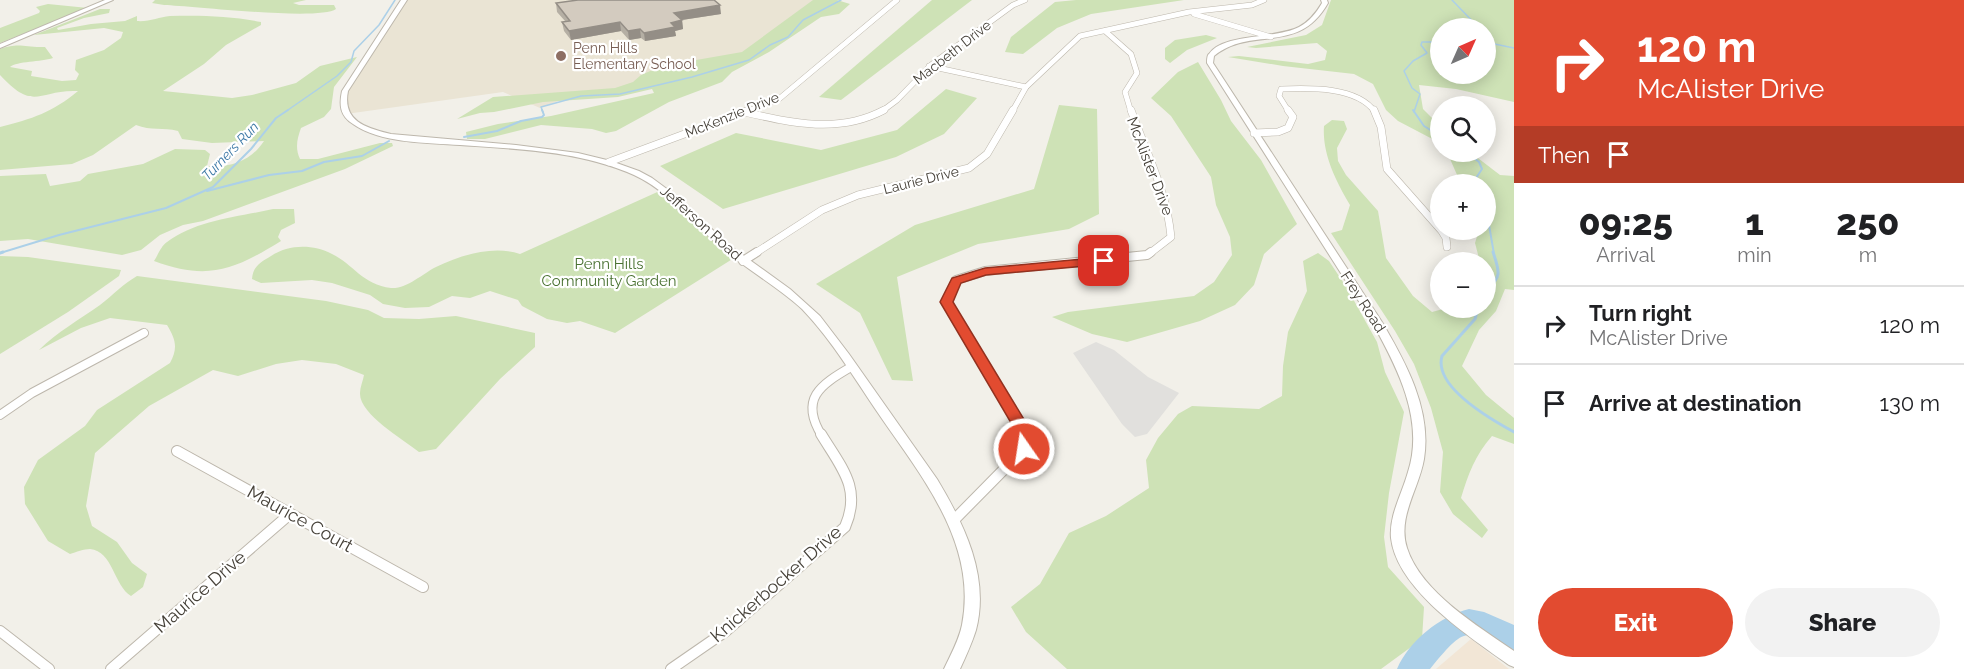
<!DOCTYPE html>
<meta charset="utf-8">
<style>
:root{--surface:#fff;--page:#f2f2f2;--text:#202124;--muted:#757577;--line:#e0e0e0;--accent:#e24b30}
body{margin:0;font-family:Raleway,sans-serif;background:var(--page);color:var(--text);height:100vh;display:flex;flex-direction:column;font-size:22px;white-space:nowrap}
*{box-sizing:border-box;margin:0}
p{font-size:20px;color:var(--muted)}
.icon{flex:none;width:33px;height:33px;fill:none;stroke:currentColor;stroke-width:2;stroke-linecap:round;stroke-linejoin:round}
.map{position:relative;flex:1;overflow:hidden}
.panel{display:flex;flex-direction:column;background:var(--surface);width:450px}
.panel>*{flex:none}
.hud{background:#e24b30;color:#fff;overflow:hidden}
.needle{width:39px;rotate:45deg}
.fabs{position:absolute;left:1430px;top:18px;display:grid;gap:12px}
.fabs a{display:grid;place-items:center;width:66px;height:66px;border-radius:50%;background:var(--surface);box-shadow:0 3px 15px #0003;font-size:30px}
.pin{position:absolute;display:grid;place-items:center;width:51px;height:51px;color:#fff;margin:-26px;border-radius:12px;box-shadow:0 3px 9px #0006}
.me{position:absolute;width:66px;margin:-33px;rotate:347deg;stroke-linejoin:round;filter:drop-shadow(0 0 4px #0008)}
.turn{display:flex;align-items:center;gap:21px;height:126px;padding:0 24px;font-size:27px}
.turn .icon{width:78px;height:78px;stroke-width:2.5}
.turn b{display:block;font-size:42px;line-height:51px}
.then{display:flex;align-items:center;height:57px;padding:0 24px;background:#0003;gap:12px;font-size:22px}
.eta{display:flex;justify-content:space-evenly;align-items:center;height:102px;text-align:center}
.eta b{font-size:36px;font-weight:800;line-height:42px}
.primary-button{display:flex;gap:12px;margin-top:auto;padding:12px 24px}
.primary-button a{flex:1;height:69px;border-radius:36px;background:var(--accent);color:#fff;font-size:24px;font-weight:800;line-height:69px;text-align:center}
.primary-button a+a{background:var(--page);color:var(--text)}
ul{padding:0;list-style:none}
li{display:flex;align-items:center;gap:18px;height:78px;padding:0 24px;border-top:2px solid var(--line)}
li div{flex:1}
li b{display:block;font-size:22px}
li em{font-style:normal}
main{display:flex;flex:1;min-height:0}
.map>svg:first-child{display:block}
.commercial{fill:#f2e6d6}
.education{fill:#eae4d4}
.green{fill:#cee2b6;fill-rule:evenodd}
.parking{fill:#e1e0dd}
.lines{fill:none;stroke-linecap:round;stroke-linejoin:round}
.stream-far2{stroke:#acd0e8;stroke-width:1.5}
.stream-far1{stroke:#acd0e8;stroke-width:2}
.stream{stroke:#acd0e8;stroke-width:3}
.river{fill:#acd0e8;fill-rule:evenodd}
.minor-far3-casing{stroke:#bdb7ac;stroke-width:6}
.minor-far2-casing{stroke:#bdb7ac;stroke-width:8}
.minor-far1-casing{stroke:#bdb7ac;stroke-width:10}
.minor-casing{stroke:#bdb7ac;stroke-width:12}
.tertiary-casing{stroke:#bdb7ac;stroke-width:2}
.minor-far3{stroke:#fff;stroke-width:5}
.minor-far2{stroke:#fff;stroke-width:7}
.minor-far1{stroke:#fff;stroke-width:8}
.minor{stroke:#fff;stroke-width:10}
.tertiary{fill:#fff;fill-rule:evenodd}
.wall{fill:#b5afa4}
.shaded-wall{fill:#948e86}
.building{fill:#d3cbbf;stroke:#948e86;stroke-width:1.5}
.route{fill:#e24b30;stroke:#93311f;stroke-width:1.5}
.education-dot{fill:#8d6e63;stroke:#fff;stroke-width:2}
.labels{text-anchor:middle;stroke-width:4.5;stroke-linejoin:round;paint-order:stroke}
.far-education-label{font-size:14px;fill:#785e54;stroke:#fff;text-anchor:start}
.far-street-label{font-size:14px;fill:#454038;stroke:#fff}
.far-water-label{font-size:14px;font-style:italic;fill:#3d79a6;stroke:#fff}
.street-label{font-size:15px;fill:#454038;stroke:#fff}
.park-label{font-size:15px;fill:#497131;stroke:#fff}
.near-street-label{font-size:18px;fill:#454038;stroke:#fff}
</style>
<main>
<div class="map">
<svg width="1514" height="669" viewBox="0 0 1514 669">
<rect width="100%" height="100%" fill="#f2f0e9"/>
<!-- commercial -->
<polygon class="commercial" points="1471,639 1509,669 1436,669"/>
<!-- education -->
<polygon class="education" points="404,0 817,0 749,60 561,100 540,108 503,92 346,114 343,96"/>
<!-- green -->
<g class="green">
<path d="M155,0h151l-13,3 6,2h35l2,4c-17,12 -143,-3 -172,-4l-12,-2z"/>
<polygon points="813,0 837,0 850,4 839,14 821,17 769,52 732,72 722,82 669,102 616,131 606,133 592,129 541,125 485,139 467,139 466,132 498,124 551,116 654,93 652,89 618,97 543,102 494,112 480,113 457,119 493,97 615,88 633,82 641,75 662,66 742,52"/>
<polygon points="932,0 972,0 841,100 819,97"/>
<polygon points="1076,0 1184,0 1091,14 1057,28 1023,54 1005,52 1011,37 1055,2"/>
<path d="M1331,0h183v102l-58,-13 -37,-4 4,24 17,17v17l-42,-22 -12,-11 -13,-26 -19,-10 -71,-8 -55,-9 11,-1 69,8 17,-4 2,-9 -10,-8 -61,5 -9,-1 59,-12 16,-10zM1440,28h45v46h-45z"/>
<polygon points="48,4 88,8 0,43 0,28 39,13 40,11 36,7"/>
<path d="M100,9h10l-1,4 -25,5 -27,10 1,2 33,-6 34,-3 12,-5v5c12,1 22,-4 33,-5 30,-1 62,0 91,6v3l-35,20 -22,19 -41,27 69,7 20,-3 44,-12 24,-17 37,-9 -23,30 -3,22 -7,8 -23,11c-4,11 -6,20 -1,31h18l62,-16h12l1,3 -48,23 -142,52 -20,4 -23,10 -19,15 -19,5 -94,-16 -28,2v-65l46,-2 4,12 30,-5 8,-7 55,-10 32,-15 30,1 5,4 -3,12c24,2 44,-5 57,-25l-52,2 -30,-4 -4,-8c-15,-4 -27,0 -42,-6l-43,30 -21,9 -72,6v-43c32,-8 53,-15 78,-36 -40,-2 -43,22 -78,-16v-26c20,-7 25,-1 45,-2l8,11c-12,4 -36,3 -43,9l22,4 -1,5 31,5 14,-1 3,-6 -4,-4 1,-10 28,-10 17,-12 2,-6 -19,-4 -70,7z"/>
<polygon points="1206,35 1217,38 1187,50 1170,63 1165,59 1165,48 1175,40"/>
<polygon points="1198,62 1221,100 1231,121 1261,160 1297,224 1264,254 1254,285 1235,305 1200,321 1127,342 1092,334 1052,317 1068,312 1194,296 1214,282 1232,255 1230,237 1216,205 1211,177 1171,116 1151,98 1178,72"/>
<polygon points="946,89 977,98 944,134 896,157 723,209 660,166 736,133 821,150 897,130"/>
<polygon points="1059,105 1097,109 1099,214 1069,229 978,244 897,277 913,381 892,380 860,313 816,284 915,225 1034,189"/>
<path d="M1332,120l12,1 3,8 -10,19 1,13 8,14 32,36 8,47 27,38 19,16 15,-4h38v-46h-5l-5,-19 4,-13h6v-46h-24l-14,-32h23l30,23 14,1v114l-9,-1 -9,22 -17,19 -17,36 24,29 28,23v26l-22,-8c-17,19 -24,39 -31,62l27,32 -6,8 -29,-24 -13,-22 3,-40 -12,-44 -17,-44 -19,-33 -64,-98 11,-3 8,-25c-14,-24 -28,-51 -26,-79z"/>
<path d="M664,189l16,15 6,13 48,41 -119,75 -35,-12 -13,2 -20,-4 -25,-13 -4,-6 -28,-9 -20,7 -18,-2 -23,11 -24,1 -22,-4 -13,-9 -38,-12 -20,-3 -51,3 -9,-4c1,-13 9,-17 19,-23 18,-12 42,-12 61,-2 21,10 31,31 59,34 16,1 31,-14 45,-21 25,-12 57,-22 84,-13z"/>
<path d="M273,209h21l1,14 -14,7 -3,7 3,4c-47,29 -73,40 -127,20 4,-6 7,-15 13,-19 29,-22 71,-25 106,-33z"/>
<polygon points="1318,253 1329,261 1347,288 1377,342 1385,372 1404,412 1389,493 1384,537 1388,567 1424,607 1422,639 1381,669 1067,669 1026,632 1011,607 1040,584 1069,533 1106,516 1149,488 1146,460 1158,438 1178,414 1192,406 1259,409 1282,396 1283,366 1288,332 1307,291 1303,261"/>
<polygon points="0,256 28,257 121,270 119,276 68,312 0,354"/>
<path d="M137,276l189,25 42,9 16,8 35,1 37,-3 79,17v14l-35,32 -64,70 -17,3c-16,-13 -60,-38 -59,-59 0,-6 3,-12 4,-18l-28,-11 -34,-4 -26,4 -38,12 -25,-6 -64,36 -54,47 -9,53 6,20 25,16 15,21 15,11 -4,13 -12,9c-17,-10 -18,-45 -41,-47 -6,0 -14,3 -20,5l-22,-13 -23,-37 -1,-17 14,-27 47,-34 12,-16 73,-47c8,-15 6,-23 -3,-38l-57,-7 -29,10 -42,22c18,-18 40,-30 61,-45 13,-10 23,-21 37,-29z"/>
</g>
<!-- parking -->
<polygon class="parking" points="1096,342 1114,350 1148,377 1179,393 1147,434 1135,437 1122,424 1073,353"/>
<g class="lines">
<!-- stream-far2 -->
<g class="stream-far2">
<polyline points="1452,0 1479,28"/>
<polyline points="1485,32 1488,36 1485,40"/>
<polyline points="1485,42 1514,48"/>
<polyline points="285,112 337,76 351,62 354,51 379,25 395,0"/>
<polyline points="543,112 541,107 581,96 620,94 692,77 749,60 770,45 788,37 803,20 841,0"/>
<polyline points="1414,112 1420,94 1412,88 1404,71 1413,61 1427,53 1421,45 1422,42 1440,42"/>
</g>
<!-- stream-far1 -->
<g class="stream-far1">
<polyline points="1413,110 1424,126 1440,136"/>
<polyline points="464,137 497,131 521,121 542,117 544,115 542,110"/>
<polyline points="1466,152 1479,162 1482,169 1472,184"/>
<polyline points="207,191 269,175 302,171 324,162 362,156 389,141"/>
<polyline points="1485,202 1494,254"/>
<polyline points="0,253 59,235 166,208 213,187 251,149 276,118 288,110"/>
</g>
<!-- stream -->
<g class="stream">
<polyline points="0,253 3,252"/>
<path d="M1485,291c17,-13 15,-19 8,-39"/>
<path d="M1478,308l-3,11 -33,37c-9,31 50,64 72,76"/>
</g>
<!-- river -->
<path class="river" d="M1469,609l15,3 30,13v26c-50,-20 -46,-28 -84,18h-33c12,-28 43,-53 72,-60z"/>
<defs>
<g id="minor-far3">
<polyline points="1194,14 1271,37"/>
<polyline points="1105,31 1131,54 1137,73 1125,92 1131,112"/>
<polyline points="929,66 1026,87"/>
<polyline points="745,112 779,99 897,0"/>
<polyline points="881,112 897,100 931,65 1013,5 1025,0"/>
<polyline points="1012,112 1026,87 1080,36 1189,12 1252,5 1264,0"/>
<path d="M1289,112l-10,-16 2,-7c28,-1 76,-3 94,23"/>
</g>
<g id="minor-far2">
<path d="M1131,110c15,42 36,82 40,127l-22,17"/>
<polyline points="1374,110 1381,127 1387,169 1440,229"/>
<path d="M744,112c48,11 95,22 140,-2"/>
<polyline points="1254,133 1278,132 1288,128 1293,117 1288,110"/>
<polyline points="609,162 749,110"/>
<polyline points="1441,230 1446,238 1447,247"/>
<polyline points="754,254 822,210 858,195 969,168 987,154 1013,110"/>
</g>
<g id="minor-far1">
<polyline points="743,261 757,252"/>
<polyline points="0,415 32,393 144,333"/>
<path d="M822,436c-23,-37 -2,-51 29,-69"/>
<polyline points="1021,436 1018,421 946,302 956,280 985,271 1147,255 1151,252"/>
</g>
<g id="minor">
<polyline points="177,451 423,587"/>
<polyline points="955,519 1024,449 1021,434"/>
<polyline points="0,631 49,669"/>
<polyline points="111,669 290,514"/>
<path d="M671,669l55,-38 119,-104c17,-39 -4,-60 -24,-93"/>
</g>
<g id="tertiary">
<polygon points="105,0 113,0 0,48 0,44"/>
<path d="M401,0h6l-59,91c-6,30 18,37 43,43l125,11 62,8 33,8 28,10 13,7 23,17 54,50 61,44 30,27 29,38 88,125c27,45 53,97 39,151 -4,13 -10,26 -16,39h-16c7,-15 15,-29 18,-44 16,-82 -41,-149 -84,-212 -24,-35 -46,-73 -76,-104 -25,-23 -55,-39 -80,-61 -29,-24 -53,-57 -88,-73 -54,-24 -116,-26 -174,-30 -32,-2 -81,-2 -107,-21 -13,-8 -14,-19 -11,-33z"/>
<path d="M1321,0h6l1,3c-30,53 -76,22 -114,53l-1,7 169,259c24,41 50,88 42,137 -5,30 -27,58 -17,89 14,44 71,78 107,103v16l-5,-2c-39,-28 -112,-75 -118,-127 -2,-23 11,-44 17,-66 17,-52 -11,-105 -36,-150l-165,-259c0,-2 0,-8 2,-9 14,-21 68,-15 90,-27 11,-6 17,-14 23,-24z"/>
</g>
</defs>
<!-- minor-far3 casing -->
<use href="#minor-far3" class="minor-far3-casing"/>
<!-- minor-far2 casing -->
<use href="#minor-far2" class="minor-far2-casing"/>
<!-- minor-far1 casing -->
<use href="#minor-far1" class="minor-far1-casing"/>
<!-- minor casing -->
<use href="#minor" class="minor-casing"/>
<!-- tertiary casing -->
<use href="#tertiary" class="tertiary-casing"/>
<!-- minor-far3 -->
<use href="#minor-far3" class="minor-far3"/>
<!-- minor-far2 -->
<use href="#minor-far2" class="minor-far2"/>
<!-- minor-far1 -->
<use href="#minor-far1" class="minor-far1"/>
<!-- minor -->
<use href="#minor" class="minor"/>
<!-- tertiary -->
<use href="#tertiary" class="tertiary"/>
</g>
<!-- wall -->
<polygon class="wall" points="556,3 721,14 682,20 683,29 675,31 676,36 645,41 641,38 629,40 621,31 571,40 564,31 562,22 565,21 557,12"/>
<!-- shaded-wall -->
<g class="shaded-wall">
<polygon points="720,5 721,14 675,21 674,13"/>
<polygon points="682,20 683,29 675,31 676,36 645,41 644,33 671,23"/>
<polygon points="620,22 621,31 571,40 569,31"/>
<polygon points="640,29 641,38 629,40 628,31"/>
</g>
<!-- building -->
<polygon class="building" points="578,0 714,0 720,5 674,13 682,20 671,23 675,27 644,33 640,29 628,31 620,22 569,31 562,22 570,21 556,3"/>
<!-- route -->
<polygon class="route" points="1104,257 1108,258 1108,264 986,275 961,283 953,302 1025,421 1032,449 1029,453 1018,453 1010,421 940,302 952,278 985,268"/>
<!-- markers -->
<circle class="education-dot" cx="561" cy="56" r="6"/>
<g class="labels">
<!-- far-education labels -->
<g class="far-education-label">
<text x="573" y="53">Penn Hills<tspan x="573" dy="16">Elementary School</tspan></text>
</g>
<!-- far-street labels -->
<g class="far-street-label">
<text transform="translate(952 52) rotate(-38)" y="5">Macbeth Drive</text>
<text transform="translate(732 115) rotate(-22)" y="5">McKenzie Drive</text>
<text transform="translate(921 180) rotate(-14)" y="5">Laurie Drive</text>
</g>
<!-- far-water labels -->
<g class="far-water-label">
<text transform="translate(230 151) rotate(-46)" y="5">Turners Run</text>
</g>
<!-- street labels -->
<g class="street-label">
<text transform="translate(1150 166) rotate(69)" y="5">McAlister Drive</text>
<text transform="translate(701 223) rotate(42)" y="5">Jefferson Road</text>
<text transform="translate(1363 302) rotate(57)" y="5">Frey Road</text>
</g>
<!-- park labels -->
<g class="park-label">
<text x="609" y="269">Penn Hills<tspan x="609" dy="17">Community Garden</tspan></text>
</g>
<!-- near-street labels -->
<g class="near-street-label">
<text transform="translate(300 519) rotate(29)" y="6">Maurice Court</text>
<text transform="translate(776 584) rotate(-41)" y="6">Knickerbocker Drive</text>
<text transform="translate(200 592) rotate(-41)" y="6">Maurice Drive</text>
</g>
</g>
</svg>
<div class="fabs">
<a><svg class="needle" viewBox="-14 -14 28 28"><path d="M0-13l5 13h-10z" fill="#e53935"/><path d="M0 13l5-13h-10z" fill="#757577"/></svg></a>
<a><svg class="icon" aria-label="search" viewBox="0 0 24 24"><circle cx="10" cy="10" r="6"/><path d="M15 15l6 6"/></svg></a>
<a>+</a>
<a>−</a>
</div>
<div class="pin" style="left:1104px;top:261px;background:#d93025"><svg class="icon" aria-label="arrive" viewBox="0 0 24 24"><path d="M6 21V4h12l-3 4 3 4H6"/></svg></div>
<svg class="me" style="left:1024px;top:449px" viewBox="-20 -20 40 40"><circle r="17" fill="#e24b30" stroke="#fff" stroke-width="3"/><path d="M0-11L8 9 0 5-8 9z" fill="#fff"/></svg>
</div>
<section class="panel">
<div class="hud">
<div class="turn"><svg class="icon" aria-label="right" viewBox="0 0 24 24"><path d="M7 20v-9h11M14 6l5 5-5 5"/></svg><div><b>120 m</b>McAlister Drive</div></div>
<div class="then">Then<svg class="icon" aria-label="arrive" viewBox="0 0 24 24"><path d="M6 21V4h12l-3 4 3 4H6"/></svg></div>
</div>
<div class="eta">
<div><b>09:25</b><p>Arrival</p></div>
<div><b>1</b><p>min</p></div>
<div><b>250</b><p>m</p></div>
</div>
<ul>
<li><svg class="icon" aria-label="right" viewBox="0 0 24 24"><path d="M7 20v-9h11M14 6l5 5-5 5"/></svg><div><b>Turn right</b><p>McAlister Drive</p></div><em>120 m</em></li>
<li><svg class="icon" aria-label="arrive" viewBox="0 0 24 24"><path d="M6 21V4h12l-3 4 3 4H6"/></svg><div><b>Arrive at destination</b></div><em>130 m</em></li>
</ul>
<div class="primary-button"><a>Exit</a><a>Share</a></div>
</section>
</main>
